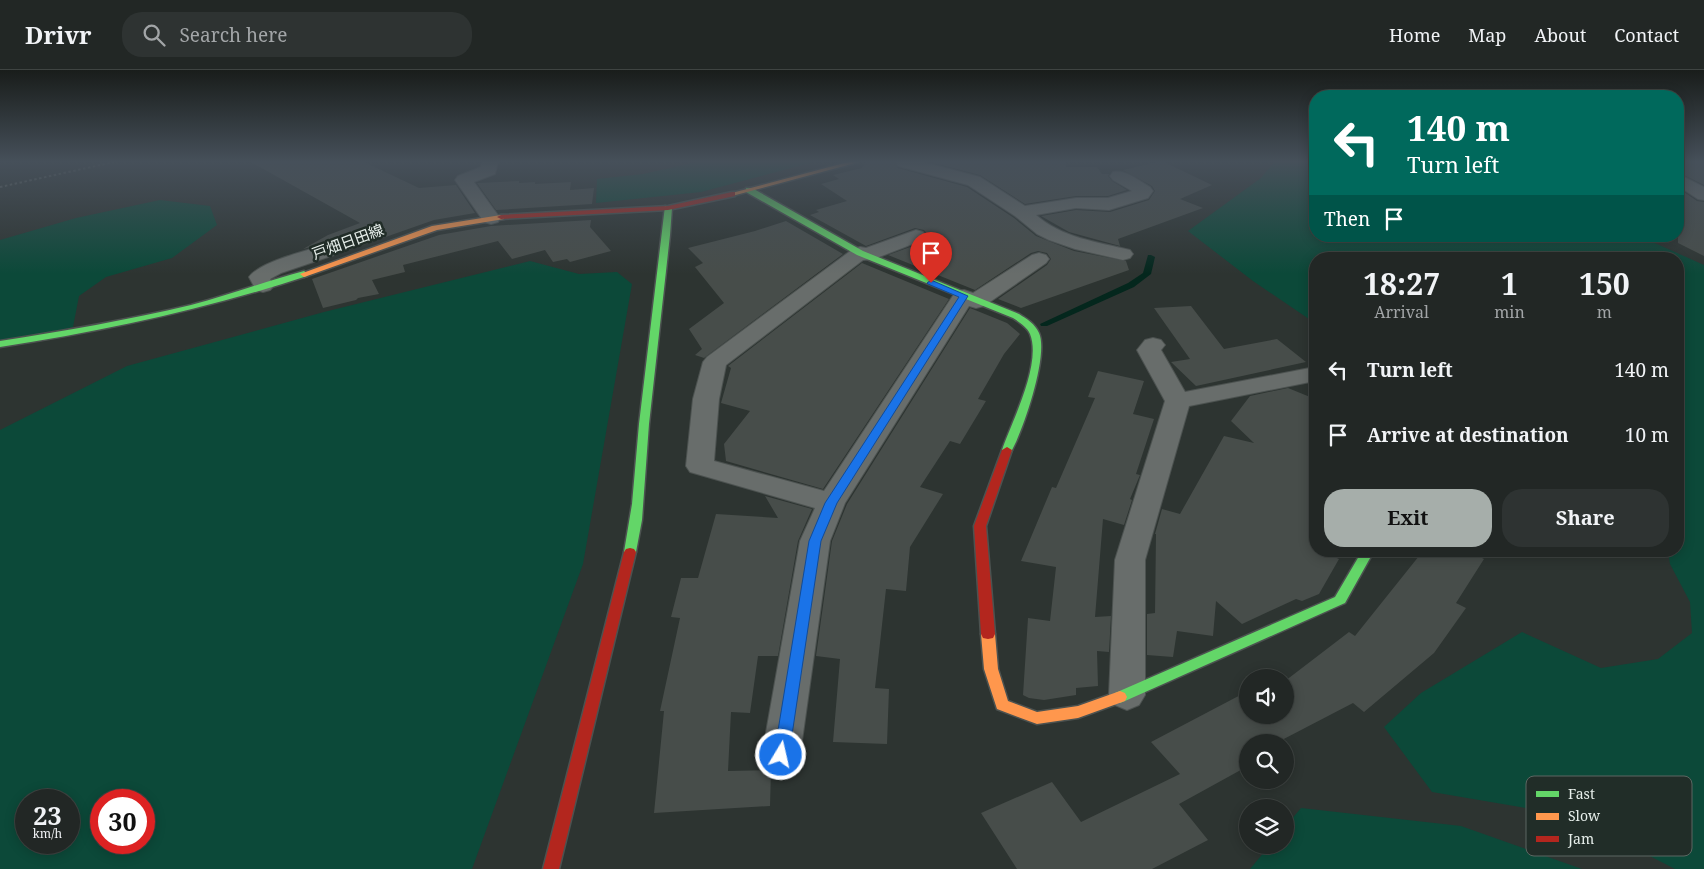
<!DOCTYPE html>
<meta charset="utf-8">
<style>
:root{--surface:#222725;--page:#2e3332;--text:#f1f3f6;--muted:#a2a5a7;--line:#3f4442;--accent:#a6aeaa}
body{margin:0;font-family:"Noto Serif","Noto Sans JP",serif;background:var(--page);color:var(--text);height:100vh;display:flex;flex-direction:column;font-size:19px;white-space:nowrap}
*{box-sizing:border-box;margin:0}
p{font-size:16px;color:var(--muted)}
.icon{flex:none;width:28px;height:28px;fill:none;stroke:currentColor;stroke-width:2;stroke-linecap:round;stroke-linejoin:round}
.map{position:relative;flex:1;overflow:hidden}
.details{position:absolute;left:1309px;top:182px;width:375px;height:305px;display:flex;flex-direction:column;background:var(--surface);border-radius:20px;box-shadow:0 2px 12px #0003,0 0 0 1px var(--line)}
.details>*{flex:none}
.guide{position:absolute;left:1309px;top:20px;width:375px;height:152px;border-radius:20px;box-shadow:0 2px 12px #0003,0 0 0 1px var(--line);background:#00695c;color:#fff;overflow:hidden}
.fabs{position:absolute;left:1239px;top:599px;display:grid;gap:10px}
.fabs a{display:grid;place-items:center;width:55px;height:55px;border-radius:50%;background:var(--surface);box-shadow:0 2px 12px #0003,0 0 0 1px var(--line);font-size:25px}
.speed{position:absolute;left:15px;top:719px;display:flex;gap:10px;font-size:25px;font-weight:700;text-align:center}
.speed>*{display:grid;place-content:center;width:65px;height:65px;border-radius:50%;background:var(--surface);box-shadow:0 2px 12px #0003,0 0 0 1px var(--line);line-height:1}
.speed small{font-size:12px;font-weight:400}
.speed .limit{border:8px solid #d22;background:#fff;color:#111}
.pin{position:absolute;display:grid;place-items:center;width:42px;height:42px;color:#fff;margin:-51px -21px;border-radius:50% 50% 50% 0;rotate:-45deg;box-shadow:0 0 5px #0007}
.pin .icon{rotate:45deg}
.me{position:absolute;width:55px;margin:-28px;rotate:9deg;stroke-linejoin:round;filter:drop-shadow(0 0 4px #0008)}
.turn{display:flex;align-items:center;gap:18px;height:105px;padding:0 15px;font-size:22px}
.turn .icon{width:65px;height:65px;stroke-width:2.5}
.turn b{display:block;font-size:35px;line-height:42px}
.then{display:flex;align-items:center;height:48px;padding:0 15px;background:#0003;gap:10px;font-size:19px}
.eta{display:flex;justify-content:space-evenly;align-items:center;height:85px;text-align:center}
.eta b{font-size:30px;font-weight:700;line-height:35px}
.primary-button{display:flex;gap:10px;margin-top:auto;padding:10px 15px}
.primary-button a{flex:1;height:58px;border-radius:20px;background:var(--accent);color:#111;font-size:20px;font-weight:700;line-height:58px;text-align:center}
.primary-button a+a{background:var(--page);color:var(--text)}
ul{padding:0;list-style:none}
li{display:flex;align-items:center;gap:15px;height:65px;padding:0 15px}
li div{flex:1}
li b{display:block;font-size:19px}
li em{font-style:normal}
header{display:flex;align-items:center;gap:30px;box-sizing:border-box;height:70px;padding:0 25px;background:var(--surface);border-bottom:1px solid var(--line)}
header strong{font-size:24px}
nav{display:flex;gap:28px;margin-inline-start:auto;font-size:18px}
.search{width:350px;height:45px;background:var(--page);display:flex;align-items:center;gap:12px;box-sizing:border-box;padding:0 18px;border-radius:20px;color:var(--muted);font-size:19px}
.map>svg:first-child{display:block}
.green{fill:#0c4939;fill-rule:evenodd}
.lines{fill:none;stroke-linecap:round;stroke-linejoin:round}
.stream{fill:#04271d;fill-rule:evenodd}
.building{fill:#474d4a}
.street-casing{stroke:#4c5250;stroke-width:2}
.fast-casing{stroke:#4c5250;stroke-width:3}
.slow-casing{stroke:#4c5250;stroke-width:3}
.jam-casing{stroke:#4c5250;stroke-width:3}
.path{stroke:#666b68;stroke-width:2;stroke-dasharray:2.5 2.5;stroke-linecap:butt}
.street{fill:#686d6b;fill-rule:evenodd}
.fast{fill:#63d668;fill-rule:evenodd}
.slow{fill:#ff974d;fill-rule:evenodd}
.jam{fill:#b3261e;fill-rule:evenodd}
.route{fill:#1a73e8;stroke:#114b97}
.labels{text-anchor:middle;stroke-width:5;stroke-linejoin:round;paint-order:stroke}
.far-street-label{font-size:15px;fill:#e7efeb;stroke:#212d28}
.key{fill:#212d28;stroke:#5c6762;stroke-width:1}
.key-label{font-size:14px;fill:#e7efeb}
</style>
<header>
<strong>Drivr</strong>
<div class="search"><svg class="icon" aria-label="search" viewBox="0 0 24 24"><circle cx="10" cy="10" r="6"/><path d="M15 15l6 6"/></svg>Search here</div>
<nav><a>Home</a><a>Map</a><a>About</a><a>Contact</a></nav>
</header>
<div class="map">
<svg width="1704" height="799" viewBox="0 0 1704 799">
<rect width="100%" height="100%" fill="#2d3431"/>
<!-- green -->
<g class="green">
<polygon points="697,92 814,92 701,122 596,133 597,109 643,104"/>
<polygon points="1274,92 1315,92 1315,166 1639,166 1704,195 1704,799 1675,799 1572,746 1432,722 1384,657 1421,623 1522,562 1601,598 1658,589 1692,563 1690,532 1670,494 1668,481 1678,481 1678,189 1315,189 1315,271 1309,249 1253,211 1188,161 1261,108"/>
<polygon points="160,130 210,136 217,155 172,188 106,207 79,226 73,257 0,276 0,170 76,148"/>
<path d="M530,191l49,13 38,-2 15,12 -49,280 -111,305h-472v-439l127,-64 197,-54zM26,730h43v42h-43zM101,730h43v42h-43z"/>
<polygon points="1301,738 1461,756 1582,799 1250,799 1270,775 1285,775 1285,757"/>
</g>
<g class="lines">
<!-- stream -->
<polygon class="stream" points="1148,185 1151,185 1155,187 1151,204 1134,217 1047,256 1041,256 1040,254 1128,213 1143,203"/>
</g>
<!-- building -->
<g class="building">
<polygon points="251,92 364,92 419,118 456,115 475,143 434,150 340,183 342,180 338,175 331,172 303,179 328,165 360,153"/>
<polygon points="866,92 894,92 898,98 967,117 1014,148 1036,166 1074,181 1126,191 1129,200 1021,238 998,229 1047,195 1051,189 1047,183 1038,181 1031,183 975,220 888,185 924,172 928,165 924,160 915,158 866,176 810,145 819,142 816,140 847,131 821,114 839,109 833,105 862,98"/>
<polygon points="930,92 1066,92 1066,97 1097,97 1102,104 1109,104 1108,106 1112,111 1127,120 1108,126 1076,126 1025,134 980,105"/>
<polygon points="1157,92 1164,92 1212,115 1180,129 1203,138 1118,169 1120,176 1069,162 1041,146 1076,140 1110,142 1149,130 1155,121 1152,116 1123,100"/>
<polygon points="1678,92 1704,92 1704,115 1678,102"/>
<polygon points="519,111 519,113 535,112 535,114 571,112 570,120 594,118 592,134 496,140 477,113"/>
<polygon points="1678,118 1697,131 1704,132 1704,186 1678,173"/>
<polygon points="591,150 590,157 611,181 570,192 567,189 553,192 545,180 512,189 498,171 403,195 405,202 372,210 379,224 358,228 356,230 323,238 312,209 439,165 491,156"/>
<polygon points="786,151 843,184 704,288 695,285 702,279 689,259 724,233 695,197 703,193 688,178 755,161"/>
<polygon points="862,193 949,229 823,419 726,391 724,374 750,341 721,333 731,298 728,296"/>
<polygon points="1191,236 1224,279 1277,269 1306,292 1196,316 1171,292 1190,289 1154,238"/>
<polygon points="970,238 1007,253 1020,264 1004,284 978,329 986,331 960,374 950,371 920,417 943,424 910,477 906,521 886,519 875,618 889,619 887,674 833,672 840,589 816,586 832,471 847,434"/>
<polygon points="1098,301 1144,311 1133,344 1154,349 1136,404 1140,405 1130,429 1132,430 1124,455 1103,449 1095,547 1111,546 1109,582 1097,581 1098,616 1076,618 1076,625 1044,630 1029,628 1023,625 1028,548 1050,551 1056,497 1021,491 1052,417 1056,418 1095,328 1088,327"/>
<polygon points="1288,318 1315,329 1315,481 1321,481 1339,489 1319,524 1302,531 1296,529 1242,554 1216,531 1213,566 1177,561 1173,587 1147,585 1147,544 1155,543 1156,464 1155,464 1162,439 1180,444 1224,366 1254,373 1231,351 1250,326"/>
<polygon points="765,426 812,439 798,471 778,586 758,586 750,643 731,642 728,701 771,700 770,736 654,743 664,641 660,641 680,548 671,547 681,508 698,508 716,444 778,448"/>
<polygon points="1423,481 1468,481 1484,489 1456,533 1466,538 1434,583 1364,642 1353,633 1278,672 1248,672 1248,696 1179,734 1208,770 1152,799 1017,799 981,743 1052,712 1081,752 1180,704 1151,672 1248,621 1248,645 1285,645 1285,611 1349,562 1355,566"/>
</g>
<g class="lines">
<defs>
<g id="street">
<polygon points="482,92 498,92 495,104 474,112 500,148 498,152 491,154 484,152 455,110 458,106 481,97"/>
<path d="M896,92h27l57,15 45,29 51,-8h32l24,-7 -19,-11 -3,-4 3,-4c13,-3 26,9 37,15l3,4 -5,7 -39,12 -33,-2 -40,7c26,23 62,27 94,35l3,4 -3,4 -7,2 -48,-11 -26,-9 -12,-6 -22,-18 -47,-31 -70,-19z"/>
<polygon points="1678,104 1704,117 1704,130 1698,129 1678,116"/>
<polygon points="916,160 923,162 926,166 923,170 874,189 863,190 726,295 719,329 714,391 824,421 956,221 964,220 973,223 1032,185 1039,183 1046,185 1049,189 1046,193 984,236 976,238 969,236 845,433 830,471 800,685 794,697 781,701 768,697 762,685 800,471 815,438 690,402 686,396 693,329 703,292 707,287 853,179 860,177 866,178"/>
<path d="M330,174l7,2 3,4 -3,4 -56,19 -11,6 4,7 -4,4 -7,2 -7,-2 -7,-13c10,-15 62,-28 81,-33z"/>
<polygon points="1153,268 1161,270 1165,275 1161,280 1185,322 1315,297 1315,311 1189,336 1145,490 1145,625 1139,635 1127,640 1115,635 1109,625 1115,490 1165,331 1137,280 1145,270"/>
</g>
<g id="fast">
<path d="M746,118h6l111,63 156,63c8,5 16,10 20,19 10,22 -16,98 -28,119l-4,1 -5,-3c10,-29 40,-86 28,-116 -3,-7 -11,-12 -17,-16l-156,-63 -111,-63z"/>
<polygon points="665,136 672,138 670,165 649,354 642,450 636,482 634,485 626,485 624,482 632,434 639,354"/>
<path d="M304,201l4,3 -1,2c-100,33 -203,55 -307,71v-6c64,-10 128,-21 191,-36 38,-10 75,-24 113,-34z"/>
<polygon points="1362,481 1374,481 1345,533 1125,631 1120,633 1115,631 1113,627 1115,623 1335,527"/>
</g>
<g id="slow">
<polygon points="848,92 859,92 732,126 728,124"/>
<polygon points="501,145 504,145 504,149 437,160 307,206 304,207 300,204 432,156"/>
<polygon points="988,559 993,560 995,564 998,599 1008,631 1037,642 1078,636 1120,621 1125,623 1127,627 1125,631 1078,648 1037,654 997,639 984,599 981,564 983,560"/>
</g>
<g id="jam">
<polygon points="732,122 735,122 735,126 668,140 501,149 497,147 501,145 668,136"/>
<polygon points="1007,377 1012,380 986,456 995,564 993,568 988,569 983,568 981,564 974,456 1002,380"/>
<polygon points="630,478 634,479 636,482 559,799 543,799 624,482 626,479"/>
</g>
</defs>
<!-- street casing -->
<use href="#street" class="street-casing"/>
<!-- fast casing -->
<use href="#fast" class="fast-casing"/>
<!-- slow casing -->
<use href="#slow" class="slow-casing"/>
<!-- jam casing -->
<use href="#jam" class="jam-casing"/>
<!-- path -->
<polyline class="path" points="0,117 114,92"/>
<!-- street -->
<use href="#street" class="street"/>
<!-- fast -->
<use href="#fast" class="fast"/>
<!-- slow -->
<use href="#slow" class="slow"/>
<!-- jam -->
<use href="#jam" class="jam"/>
</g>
<!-- sky -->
<linearGradient id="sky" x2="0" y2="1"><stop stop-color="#191d1b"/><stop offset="0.45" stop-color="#46505a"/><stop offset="1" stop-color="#46505a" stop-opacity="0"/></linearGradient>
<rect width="1704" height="204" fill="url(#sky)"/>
<!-- route -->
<polygon class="route" points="931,210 968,226 837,433 821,471 789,685 787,690 781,691 776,690 774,685 809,471 825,433 959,227 928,214 927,213"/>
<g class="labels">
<!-- far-street labels -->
<g class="far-street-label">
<text transform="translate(348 172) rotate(-20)" y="5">戸畑日田線</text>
</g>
</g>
<!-- legend -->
<rect x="1526" y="706" width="166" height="80" rx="8" class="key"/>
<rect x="1536" y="721" width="23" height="6" fill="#63d668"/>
<rect x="1536" y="743" width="23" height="7" fill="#ff974d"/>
<rect x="1536" y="766" width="23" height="6" fill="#b3261e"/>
<g class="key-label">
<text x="1568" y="729">Fast</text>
<text x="1568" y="751">Slow</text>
<text x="1568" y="774">Jam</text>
</g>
</svg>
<div class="fabs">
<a><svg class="icon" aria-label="sound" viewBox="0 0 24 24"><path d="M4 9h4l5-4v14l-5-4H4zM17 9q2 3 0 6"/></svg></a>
<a><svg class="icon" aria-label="search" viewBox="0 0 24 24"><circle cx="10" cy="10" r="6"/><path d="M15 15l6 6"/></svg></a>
<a><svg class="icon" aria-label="layers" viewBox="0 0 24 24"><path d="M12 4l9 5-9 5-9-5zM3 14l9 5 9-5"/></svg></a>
</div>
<div class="speed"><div>23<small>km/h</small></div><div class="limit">30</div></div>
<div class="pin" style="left:931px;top:213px;background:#d93025"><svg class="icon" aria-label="arrive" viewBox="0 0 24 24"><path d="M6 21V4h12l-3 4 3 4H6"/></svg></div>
<svg class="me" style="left:781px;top:685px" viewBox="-20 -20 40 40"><circle r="17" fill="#1a73e8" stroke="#fff" stroke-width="3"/><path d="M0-11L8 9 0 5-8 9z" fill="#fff"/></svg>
<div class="guide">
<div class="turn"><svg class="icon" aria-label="left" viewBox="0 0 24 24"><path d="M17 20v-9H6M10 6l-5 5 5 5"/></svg><div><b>140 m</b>Turn left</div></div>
<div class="then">Then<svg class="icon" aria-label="arrive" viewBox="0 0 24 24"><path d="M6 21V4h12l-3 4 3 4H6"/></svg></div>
</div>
<section class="details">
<div class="eta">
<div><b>18:27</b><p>Arrival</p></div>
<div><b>1</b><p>min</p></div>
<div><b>150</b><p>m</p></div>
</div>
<ul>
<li><svg class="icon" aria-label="left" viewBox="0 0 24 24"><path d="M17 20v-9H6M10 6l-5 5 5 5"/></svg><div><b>Turn left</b></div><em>140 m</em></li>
<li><svg class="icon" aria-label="arrive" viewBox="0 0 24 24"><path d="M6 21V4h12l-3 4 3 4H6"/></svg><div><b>Arrive at destination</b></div><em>10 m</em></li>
</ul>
<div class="primary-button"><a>Exit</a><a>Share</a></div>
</section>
</div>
